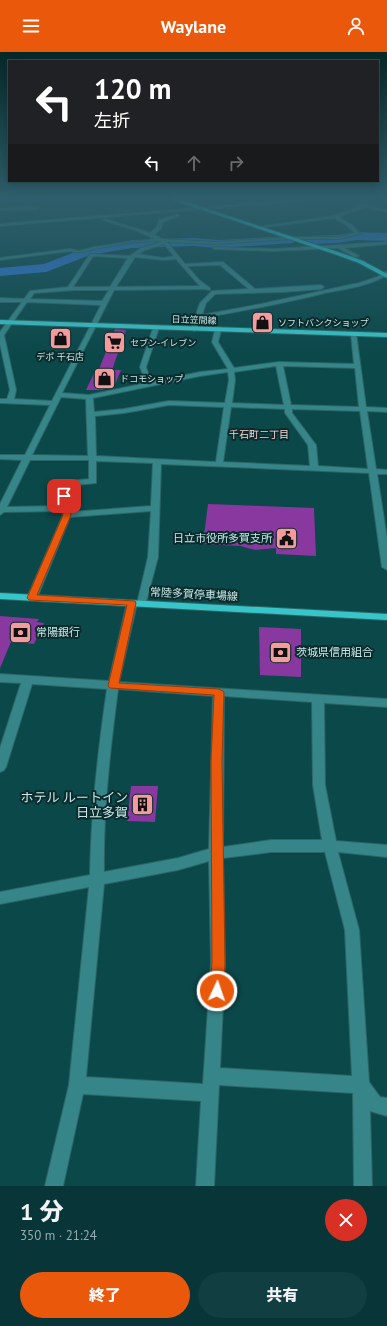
<!DOCTYPE html>
<html lang="ja">
<meta charset="utf-8">
<style>
:root{--surface:#083638;--page:#113e40;--text:#f1f3f6;--muted:#98abae;--line:#295053;--accent:#ea580c}
body{margin:0;font-family:"PT Sans","Noto Sans JP",sans-serif;background:var(--page);color:var(--text);height:100vh;display:flex;flex-direction:column;font-size:15px;white-space:nowrap}
*{box-sizing:border-box;margin:0}
p{font-size:13px;color:var(--muted)}
.icon{flex:none;width:22px;height:22px;fill:none;stroke:currentColor;stroke-width:2;stroke-linecap:round;stroke-linejoin:round}
.map{position:relative;height:1134px;overflow:hidden}
.details{display:flex;flex-direction:column;background:var(--surface);flex:1}
.details>*{flex:none}
.banner{position:absolute;left:8px;top:8px;width:371px;height:122px;border-radius:0px;box-shadow:0 2px 10px #0003,0 0 0 1px var(--line);background:#202124;color:#fff;overflow:hidden}
.pin{position:absolute;display:grid;place-items:center;width:34px;height:34px;color:#fff;margin:-17px;border-radius:8px;box-shadow:0 2px 6px #0006}
.me{position:absolute;width:44px;margin:-22px;rotate:3deg;stroke-linejoin:round;filter:drop-shadow(0 0 3px #0008)}
.turn{display:flex;align-items:center;gap:14px;height:84px;padding:0 20px;font-size:18px}
.turn .icon{width:52px;height:52px;stroke-width:2.5}
.turn b{display:block;font-size:28px;line-height:34px}
.lanes{display:flex;align-items:center;height:38px;padding:0 20px;background:#0003;justify-content:center;gap:20px;direction:ltr}
.lanes .off{opacity:.35}
.round{display:grid;place-items:center;flex:none;width:42px;height:42px;border-radius:21px;background:var(--page)}
.summary{display:flex;align-items:center;justify-content:space-between;height:68px;padding:0 20px}
h1{font-size:24px;font-weight:800;line-height:30px}
.button{display:flex;gap:8px;margin-top:auto;padding:8px 20px}
.button a{flex:1;height:46px;border-radius:24px;background:var(--accent);color:#fff;font-size:16px;font-weight:800;line-height:46px;text-align:center}
.button a+a{background:var(--page);color:var(--text)}
header{display:flex;justify-content:space-between;align-items:center;height:52px;padding:0 20px;background:var(--accent);color:#fff;font-size:18px;font-weight:800}
.map>svg:first-child{display:block}
.water{fill:#2f76da}
.lines{fill:none;stroke-linecap:round;stroke-linejoin:round}
.river{fill:#2f76da;fill-rule:evenodd}
.building{fill:#88389e}
.minor-casing{stroke:#2d6567;stroke-width:2}
.major-casing{stroke:#2d6567;stroke-width:2}
.highway-casing{stroke:#2d6567;stroke-width:2}
.minor{fill:#368588;fill-rule:evenodd}
.major{fill:#38c5c9;fill-rule:evenodd}
.highway{fill:#1fdfe4;fill-rule:evenodd}
.route{fill:#ea580c;stroke:#983908}
.labels{text-anchor:middle;stroke-width:4;stroke-linejoin:round;paint-order:stroke}
.far-street-label{font-size:9px;fill:#c7e9ea;stroke:#0c2b2c}
.far-poi-label{font-size:9px;fill:#c7e9ea;stroke:#0c2b2c;text-anchor:start}
.far-neighbourhood-label{font-size:10px;fill:#f5d2d2;stroke:#0c2b2c}
.poi-label{font-size:11px;fill:#c7e9ea;stroke:#0c2b2c;text-anchor:start}
.street-label{font-size:11px;fill:#c7e9ea;stroke:#0c2b2c}
.near-poi-label{font-size:13px;fill:#c7e9ea;stroke:#0c2b2c;text-anchor:end}
</style>
<header><svg class="icon" aria-label="menu" viewBox="0 0 24 24"><path d="M4 6h16M4 12h16M4 18h16"/></svg>Waylane<svg class="icon" aria-label="person" viewBox="0 0 24 24"><circle cx="12" cy="8" r="4"/><path d="M4 21q1-7 8-7t8 7"/></svg></header>
<div class="map">
<svg width="387" height="1134" viewBox="0 0 387 1134">
<rect width="100%" height="100%" fill="#0b484a"/>
<!-- water -->
<polygon class="water" points="148,190 158,190 92,198 75,203 46,217 0,220 14,217 44,216 82,200 95,197"/>
<g class="lines">
<!-- river -->
<g class="river">
<polygon points="356,180 387,181 387,189 356,188 338,191 305,192 301,191 299,188 301,185 305,184 338,183"/>
<polygon points="289,184 293,185 295,188 293,191 219,196 194,194 132,196 90,203 46,220 0,224 0,216 44,212 83,197 132,188 194,186 219,188"/>
</g>
</g>
<!-- building -->
<g class="building">
<polygon points="115,277 126,278 112,318 121,318 114,335 105,335 103,338 86,338 96,317 99,317"/>
<polygon points="208,452 314,456 316,504 276,502 276,496 255,498 240,494 203,492"/>
<polygon points="0,564 39,567 37,570 44,571 34,592 11,590 0,616"/>
<polygon points="259,575 301,577 301,625 260,623"/>
<polygon points="131,734 158,734 155,770 127,769"/>
</g>
<g class="lines">
<defs>
<g id="minor">
<polygon points="62,144 91,144 0,149 0,147"/>
<polygon points="139,144 144,144 146,146 143,147"/>
<polygon points="340,144 357,144 0,174 0,172"/>
<path d="M360,152l27,6v2l-21,-5 -28,10 14,8 8,9 -21,5h-47l-77,5 -48,-2 18,22 38,-2 32,27 66,-4 3,2 -3,2 -38,3 -68,2 -9,9 -4,12 59,-11 98,-21 18,-6 10,-6v4c-18,11 -42,14 -62,18 -41,10 -82,18 -124,25l-4,11 -3,2 -3,-2 9,-26 12,-12 37,-2 -29,-24 -33,1 12,14 11,8v2l-6,-1 -90,1 -52,103 27,2 62,-13 -8,-7 -3,-8 13,-39 3,-2 3,2 -13,39 2,6 9,8 43,-9 28,-3 -16,-27 3,-12 3,-2 3,2 -3,12 16,26 45,-6 75,2 -3,-30 5,-1 10,74 21,1v4l-20,-1 9,58 11,1v4h-10l10,64v32l-5,-3 -13,-94 -208,-9 -3,93 -13,49h-6l-2,-2 11,-47 3,-46 -81,6 -33,81 -2,2h-6l-2,-2 36,-83 -1,-4 -58,1 -4,3v-11l22,-44 -22,-1v-4h25l25,-50 -50,-2v-4h7l3,-9 -10,-46v-12l22,-30h-22v-4l24,1 6,-8 38,-4 22,-33 40,2 11,-8 20,-6c-14,-3 -50,4 -66,7 -10,2 -15,5 -25,2l-70,9v-2l70,-9 9,2 15,-4 61,-8 -20,-9 -32,-10 2,-1 45,14 7,-6 2,-7 19,-6 1,2 -16,6 -2,6 -7,7 8,4 53,3 77,-5h47l16,-4 -9,-8 -12,-7 -74,10 -2,-1 75,-11 28,-10 -3,-1zM164,192l10,12 -11,2 -25,-4 7,-4zM93,204l35,2 -18,29h-37zM135,205l28,3 13,-1 24,27 -84,1zM75,238h34l-7,11 -72,-2 4,-6zM27,250l74,3 -49,96 -38,-2 2,-9 -12,-55zM276,314l8,39 -52,-2 3,-23 -1,-8zM283,314l72,2 4,39 -68,-2zM228,320l1,8 -4,23 -56,-2 -45,8 -30,3 -1,-14 107,-22zM61,345l25,2 2,57 -56,-1zM169,353l55,2 -8,55 -120,-6 -1,-40 29,-3zM231,355l54,2v4l23,32 2,21 -87,-4zM292,357l68,2 8,58 -50,-3 -2,-21 -24,-32zM30,408h59v19l-30,3 -1,2 3,22 -54,1zM96,409l57,2 -2,43 -80,6 -5,-26 30,-3z"/>
<polygon points="39,155 38,157 0,158 0,156"/>
<polygon points="387,190 387,192 344,196 359,204 351,207 349,206 353,204 338,196 273,199 215,197 213,196 215,195 273,197"/>
<path d="M132,548l5,3 -18,79 268,17v8l-63,-4 1,82 11,56 51,4v12l-49,-5 21,78 10,152 11,15 7,1v18l-17,-5 2,75h-18l-1,-93 -134,-8 -5,101h-18l5,-85 -118,-7 -20,92h-18l24,-101 20,-198 -89,17v-12l90,-17c1,-64 8,-124 17,-186l-75,-5 -26,83 -2,3 -4,2v-24l21,-65 -21,-1v-8l109,7 18,-78zM118,637l95,7 -4,153 -31,9 -74,14c-1,-61 6,-121 14,-183zM224,644l88,6 1,83 9,55h-51l-48,7zM271,800h54l20,78 7,146 -132,-8 5,-105 -2,-105zM209,809l2,102 -8,121 -117,-7 18,-193 74,-14z"/>
</g>
<g id="major">
<polygon points="0,268 387,281 387,285 0,272"/>
<polygon points="0,541 387,562 387,568 0,547"/>
</g>
<polygon id="highway" points="161,144 168,144 341,201 363,209 387,222 387,226 359,211 337,203"/>
</defs>
<!-- minor casing -->
<use href="#minor" class="minor-casing"/>
<!-- major casing -->
<use href="#major" class="major-casing"/>
<!-- highway casing -->
<use href="#highway" class="highway-casing"/>
<!-- minor -->
<use href="#minor" class="minor"/>
<!-- major -->
<use href="#major" class="major"/>
<!-- highway -->
<use href="#highway" class="highway"/>
</g>
<!-- sky -->
<linearGradient id="sky" x2="0" y2="1"><stop stop-color="#062829"/><stop offset="0.48" stop-color="#2e5e6b"/><stop offset="1" stop-color="#2e5e6b" stop-opacity="0"/></linearGradient>
<rect width="387" height="303" fill="url(#sky)"/>
<!-- route -->
<polygon class="route" points="64,442 68,444 71,463 37,543 135,549 136,551 119,631 219,637 224,640 222,709 225,911 224,939 222,944 217,946 212,944 210,939 212,911 211,709 214,643 110,636 108,634 127,553 29,548 27,546 63,463 60,444"/>
<!-- icons -->
<defs>
<symbol id="shop-square" viewBox="-11 -11 22 22"><rect x="-9" y="-9" width="18" height="18" rx="4" fill="#f59b9d" stroke="#0c2b2c"/><path d="M-5-2.5h2.3a2.7 3.5 0 0 1 5.4 0H5L5.5 6h-11ZM-1.5-2.5h3a1.5 2.3 0 0 0-3 0Z" fill="#111"/></symbol>
<symbol id="supermarket-square" viewBox="-11 -11 22 22"><rect x="-9" y="-9" width="18" height="18" rx="4" fill="#f59b9d" stroke="#0c2b2c"/><path d="M-6-5.5h2.5l.6 2H6L4.5 2H-2.5L-4.4-4H-6ZM-1.5 3.2a1.3 1.3 0 1 0 .1 0ZM3 3.2a1.3 1.3 0 1 0 .1 0Z" fill="#111"/></symbol>
<symbol id="civic-square" viewBox="-11 -11 22 22"><rect x="-9" y="-9" width="18" height="18" rx="4" fill="#f59b9d" stroke="#0c2b2c"/><path d="M-.6-6.5H3V-4.5H.6V-3L4-1V1h2V6H-6V1h2V-1L-.6-3ZM-1.2 2.5V6h2.4V2.5Z" fill="#111"/></symbol>
<symbol id="bank-square" viewBox="-11 -11 22 22"><rect x="-9" y="-9" width="18" height="18" rx="4" fill="#f59b9d" stroke="#0c2b2c"/><path d="M-6-4H6V4H-6ZM0-2.3a2.3 2.3 0 1 0 0 4.6a2.3 2.3 0 1 0 0-4.6Z" fill="#111"/></symbol>
<symbol id="building-square" viewBox="-11 -11 22 22"><rect x="-9" y="-9" width="18" height="18" rx="4" fill="#f59b9d" stroke="#0c2b2c"/><path d="M-4-6H4V6H1V3H-1V6H-4ZM-2.5-4.3h1.7v1.8h-1.7ZM.8-4.3h1.7v1.8H.8ZM-2.5-1h1.7V.8h-1.7ZM.8-1h1.7V.8H.8Z" fill="#111"/></symbol>
</defs>
<g fill-rule="evenodd">
<use href="#shop-square" x="250" y="258" width="25" height="25"/>
<use href="#shop-square" x="48" y="274" width="25" height="25"/>
<use href="#supermarket-square" x="102" y="278" width="25" height="25"/>
<use href="#shop-square" x="92" y="314" width="25" height="25"/>
<use href="#civic-square" x="274" y="474" width="25" height="25"/>
<use href="#bank-square" x="8" y="568" width="25" height="25"/>
<use href="#bank-square" x="268" y="588" width="25" height="25"/>
<use href="#building-square" x="130" y="740" width="25" height="25"/>
</g>
<g class="labels">
<!-- far-street labels -->
<g class="far-street-label">
<text transform="translate(194 268) rotate(2)" y="3">日立笠間線</text>
</g>
<!-- far-poi labels -->
<g class="far-poi-label">
<text x="278" y="274">ソフトバンクショップ</text>
<text x="130" y="294">セブン-イレブン</text>
<text x="60" y="308" text-anchor="middle">デポ 千石店</text>
<text x="120" y="330">ドコモショップ</text>
</g>
<!-- far-neighbourhood labels -->
<g class="far-neighbourhood-label">
<text x="259" y="386">千石町二丁目</text>
</g>
<!-- poi labels -->
<g class="poi-label">
<text x="272" y="490" text-anchor="end">日立市役所多賀支所</text>
<text x="36" y="584">常陽銀行</text>
<text x="296" y="604">茨城県信用組合</text>
</g>
<!-- street labels -->
<g class="street-label">
<text transform="translate(194 542) rotate(3)" y="4">常陸多賀停車場線</text>
</g>
<!-- near-poi labels -->
<g class="near-poi-label">
<text x="128" y="750">ホテル ルートイン<tspan x="128" dy="15">日立多賀</tspan></text>
</g>
</g>
</svg>
<div class="pin" style="left:64px;top:444px;background:#d93025"><svg class="icon" aria-label="arrive" viewBox="0 0 24 24"><path d="M6 21V4h12l-3 4 3 4H6"/></svg></div>
<svg class="me" style="left:217px;top:939px" viewBox="-20 -20 40 40"><circle r="17" fill="#ea580c" stroke="#fff" stroke-width="3"/><path d="M0-11L8 9 0 5-8 9z" fill="#fff"/></svg>
<div class="banner">
<div class="turn"><svg class="icon" aria-label="left" viewBox="0 0 24 24"><path d="M17 20v-9H6M10 6l-5 5 5 5"/></svg><div><b>120 m</b>左折</div></div>
<div class="lanes"><svg class="icon" aria-label="left" viewBox="0 0 24 24"><path d="M17 20v-9H6M10 6l-5 5 5 5"/></svg><svg class="icon off" aria-label="ahead" viewBox="0 0 24 24"><path d="M12 20V5M6 11l6-6 6 6"/></svg><svg class="icon off" aria-label="right" viewBox="0 0 24 24"><path d="M7 20v-9h11M14 6l5 5-5 5"/></svg></div>
</div>
</div>
<section class="details">
<div class="summary"><div><h1>1 分</h1><p>350 m · 21:24</p></div><a class="round" style="background:#d93025;color:#fff"><svg class="icon" aria-label="close" viewBox="0 0 24 24"><path d="M6 6l12 12M18 6L6 18"/></svg></a></div>
<div class="button"><a>終了</a><a>共有</a></div>
</section>
